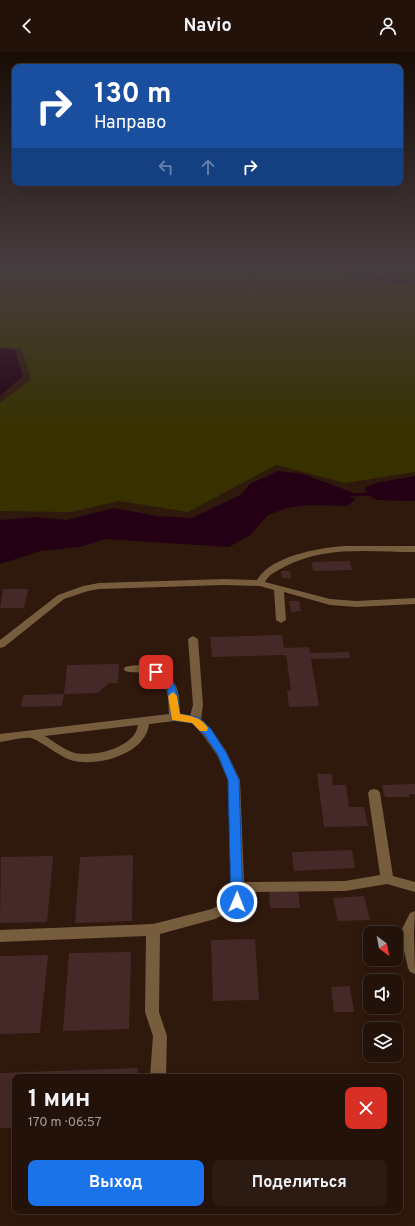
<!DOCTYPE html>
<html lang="ru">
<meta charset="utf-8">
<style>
:root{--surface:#231209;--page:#2b1b12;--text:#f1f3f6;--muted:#a39e9c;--line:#40322a;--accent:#1a73e8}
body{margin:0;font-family:Overpass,sans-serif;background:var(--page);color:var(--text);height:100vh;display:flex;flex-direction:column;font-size:15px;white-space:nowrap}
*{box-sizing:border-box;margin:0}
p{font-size:13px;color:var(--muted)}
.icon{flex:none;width:22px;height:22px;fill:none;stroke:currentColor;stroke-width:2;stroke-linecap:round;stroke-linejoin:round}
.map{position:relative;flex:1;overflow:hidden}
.panel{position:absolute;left:12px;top:1022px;width:391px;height:140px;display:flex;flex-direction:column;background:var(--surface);border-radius:8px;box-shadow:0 4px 16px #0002,0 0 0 1px var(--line)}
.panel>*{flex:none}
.hud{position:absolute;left:12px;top:12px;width:391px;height:122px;border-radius:8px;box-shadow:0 4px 16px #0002,0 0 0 1px var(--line);background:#1a4fa0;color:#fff;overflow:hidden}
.needle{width:26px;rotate:148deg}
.buttons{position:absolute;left:363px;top:874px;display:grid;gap:8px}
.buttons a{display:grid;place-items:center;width:40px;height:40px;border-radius:8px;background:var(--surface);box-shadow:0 4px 16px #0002,0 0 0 1px var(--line);font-size:20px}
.pin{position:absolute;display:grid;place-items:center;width:34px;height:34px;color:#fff;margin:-17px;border-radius:8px;box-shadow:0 2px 6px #0006}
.me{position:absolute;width:44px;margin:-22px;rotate:1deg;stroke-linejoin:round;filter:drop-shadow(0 0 3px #0008)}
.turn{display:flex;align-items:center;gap:14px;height:84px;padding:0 16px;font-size:18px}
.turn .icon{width:52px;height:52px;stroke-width:2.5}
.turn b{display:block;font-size:28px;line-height:34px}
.lanes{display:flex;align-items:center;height:38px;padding:0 16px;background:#0003;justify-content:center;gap:20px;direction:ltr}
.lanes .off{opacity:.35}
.round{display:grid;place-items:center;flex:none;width:42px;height:42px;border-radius:8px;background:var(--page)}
.headline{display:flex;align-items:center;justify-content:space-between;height:68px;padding:0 16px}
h1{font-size:24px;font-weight:700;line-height:30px}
.cta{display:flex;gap:8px;margin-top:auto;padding:8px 16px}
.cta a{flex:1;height:46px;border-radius:8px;background:var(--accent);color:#fff;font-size:16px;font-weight:700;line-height:46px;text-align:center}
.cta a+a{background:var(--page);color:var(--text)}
header{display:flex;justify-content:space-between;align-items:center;height:52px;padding:0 16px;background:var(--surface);font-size:18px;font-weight:700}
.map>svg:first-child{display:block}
.green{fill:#373100}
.water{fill:#240014}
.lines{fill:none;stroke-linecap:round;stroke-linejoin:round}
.stream-far1{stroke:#240014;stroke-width:2.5}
.stream{stroke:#240014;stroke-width:3}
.building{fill:#452929}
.minor{fill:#755d3d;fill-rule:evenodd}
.route{fill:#1a73e8;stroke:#114b97}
.slow{fill:#f59e0b}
</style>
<header><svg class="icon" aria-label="back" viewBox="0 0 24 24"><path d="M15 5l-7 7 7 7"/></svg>Navio<svg class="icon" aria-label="person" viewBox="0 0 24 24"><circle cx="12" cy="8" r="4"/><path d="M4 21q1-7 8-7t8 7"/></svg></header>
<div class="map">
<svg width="415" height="1174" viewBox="0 0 415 1174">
<rect width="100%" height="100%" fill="#2f180c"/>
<!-- green -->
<g class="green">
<polygon points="0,214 315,214 380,230 415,234 415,420 345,431 276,413 188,460 119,449 71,460 0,459 0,351 31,328 22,297 0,295"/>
<polygon points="353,214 415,214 415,226 352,216"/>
</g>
<!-- water -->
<g class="water">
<polygon points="0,296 15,298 23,324 0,344"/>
<polygon points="278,419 303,422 354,441 347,444 356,447 347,454 310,453 287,456 268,463 250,483 229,495 105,487 80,495 41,499 0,512 0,468 37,465 67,468 114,456 156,464 192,466 242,442 250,432"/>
<polygon points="415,424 415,449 376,448 369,443 364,436 376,431"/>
</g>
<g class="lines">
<!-- stream-far1 -->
<polyline class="stream-far1" points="330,214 385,228 415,230"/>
<!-- stream -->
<polyline class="stream" points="343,443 373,442"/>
</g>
<!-- building -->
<g class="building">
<polygon points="350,509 352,518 313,519 312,510"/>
<polygon points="281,519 290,519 291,526 282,526"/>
<polygon points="3,537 28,537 24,556 0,556"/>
<polygon points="289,549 299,549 301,559 291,560"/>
<polygon points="282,583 284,596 309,595 310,601 349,600 350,606 311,607 319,654 289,655 287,638 291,638 286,603 212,605 210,585"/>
<polygon points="119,612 118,631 109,631 98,641 64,642 62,654 21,655 23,643 64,642 67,613"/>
<polygon points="317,722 332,722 333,733 346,733 349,755 364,755 368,774 324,775"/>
<polygon points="415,732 415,742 409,742 410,745 385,745 382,733"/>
<polygon points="352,798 355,816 294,819 292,800"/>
<polygon points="133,803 132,869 75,871 80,805"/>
<polygon points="53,804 47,870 0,871 1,805"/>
<polygon points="269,839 298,839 300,856 270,856"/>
<polygon points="364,844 370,868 338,869 333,846"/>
<polygon points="255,887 259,948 213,949 211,888"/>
<polygon points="131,900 129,977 63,979 69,901"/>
<polygon points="48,903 40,981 0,982 0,904"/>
<polygon points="350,934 354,960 334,960 331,935"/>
<polygon points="138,1016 138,1025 15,1025 15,1076 0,1076 0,1021"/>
</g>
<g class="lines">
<!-- minor -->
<g class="minor">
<path d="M344,494h71v6c-44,0 -90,-7 -131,15 -7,4 -15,7 -19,15l65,17 26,2 59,-3v6l-59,3 -26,-2 -46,-13 2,28 -5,3 -5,-3 -2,-30 -14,-4 -36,-1 -125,4 -11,2 -24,8 -60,48 -4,1v-8l58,-45 25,-9 16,-3 125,-4 33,1c14,-24 61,-32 87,-34z"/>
<path d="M193,584l5,3 5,66 -2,14 10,10 15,22 14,29 4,102 101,-1 35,-6 -12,-82 2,-3 4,-1 4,1 2,3 13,83 22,6v10l-28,-8 -42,7 -101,1 -2,14 -27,13 -55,15 -1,78 8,24 -1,41h-16l3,-41 -8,-24 1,-76 -146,6v-12l153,-6 59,-15 19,-10 -3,-119 -11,-25 -14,-20 -11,-12 -17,-2 -26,3c-3,31 -56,45 -81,35 -10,-4 -29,-19 -37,-21 -8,-1 -23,3 -31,4v-8l169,-20c-1,-20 0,-38 -25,-41 -6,-1 -13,0 -19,-2l-1,-2 1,-2c19,-5 43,1 51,19 4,9 3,19 4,28l10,2 3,-11 -5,-66zM138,673c-3,23 -44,32 -63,28 -10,-3 -21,-11 -30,-17z"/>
<polygon points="415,859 414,881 415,922 410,920 408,916 400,881 410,861"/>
</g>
</g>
<!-- sky -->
<linearGradient id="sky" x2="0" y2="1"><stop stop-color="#1a0d07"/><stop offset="0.57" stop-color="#473d40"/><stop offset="1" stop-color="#473d40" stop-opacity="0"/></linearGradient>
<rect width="415" height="378" fill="url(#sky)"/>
<!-- route -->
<path class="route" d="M156,617c22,6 21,27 24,45l18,3 13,12 16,25 12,26 4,122 -2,3 -4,2 -4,-2 -2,-3 -3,-122 -10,-25 -14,-21 -12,-11 -20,-3 -5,-33 -16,-15z"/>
<!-- slow -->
<path class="slow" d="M173,640l4,4 3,18c12,2 21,3 28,14l-1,3h-7l-8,-8 -20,-3 -4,-24z"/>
</svg>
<div class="buttons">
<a><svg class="needle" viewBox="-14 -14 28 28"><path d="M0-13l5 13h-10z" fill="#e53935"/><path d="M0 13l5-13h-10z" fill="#a39e9c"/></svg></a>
<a><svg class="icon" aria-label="sound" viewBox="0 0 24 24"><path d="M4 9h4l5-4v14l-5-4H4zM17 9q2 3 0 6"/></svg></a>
<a><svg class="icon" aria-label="layers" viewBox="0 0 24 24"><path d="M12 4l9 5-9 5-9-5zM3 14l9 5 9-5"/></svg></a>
</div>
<div class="pin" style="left:156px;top:620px;background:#d93025"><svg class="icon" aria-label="arrive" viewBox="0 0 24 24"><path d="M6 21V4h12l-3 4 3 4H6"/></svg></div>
<svg class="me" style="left:237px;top:850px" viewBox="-20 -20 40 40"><circle r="17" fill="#1a73e8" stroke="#fff" stroke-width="3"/><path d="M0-11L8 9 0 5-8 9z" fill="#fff"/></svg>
<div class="hud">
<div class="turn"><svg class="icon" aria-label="right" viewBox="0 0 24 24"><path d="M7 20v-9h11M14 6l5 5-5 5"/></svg><div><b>130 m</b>Направо</div></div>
<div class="lanes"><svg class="icon off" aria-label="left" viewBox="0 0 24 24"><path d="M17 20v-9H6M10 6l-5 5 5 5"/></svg><svg class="icon off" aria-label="ahead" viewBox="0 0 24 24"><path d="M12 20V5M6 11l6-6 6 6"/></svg><svg class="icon" aria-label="right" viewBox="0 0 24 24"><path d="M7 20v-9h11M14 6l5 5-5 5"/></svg></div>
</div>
<section class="panel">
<div class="headline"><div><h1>1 мин</h1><p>170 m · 06:57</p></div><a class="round" style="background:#d93025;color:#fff"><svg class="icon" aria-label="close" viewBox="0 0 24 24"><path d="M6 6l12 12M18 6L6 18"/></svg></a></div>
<div class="cta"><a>Выход</a><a>Поделиться</a></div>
</section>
</div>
